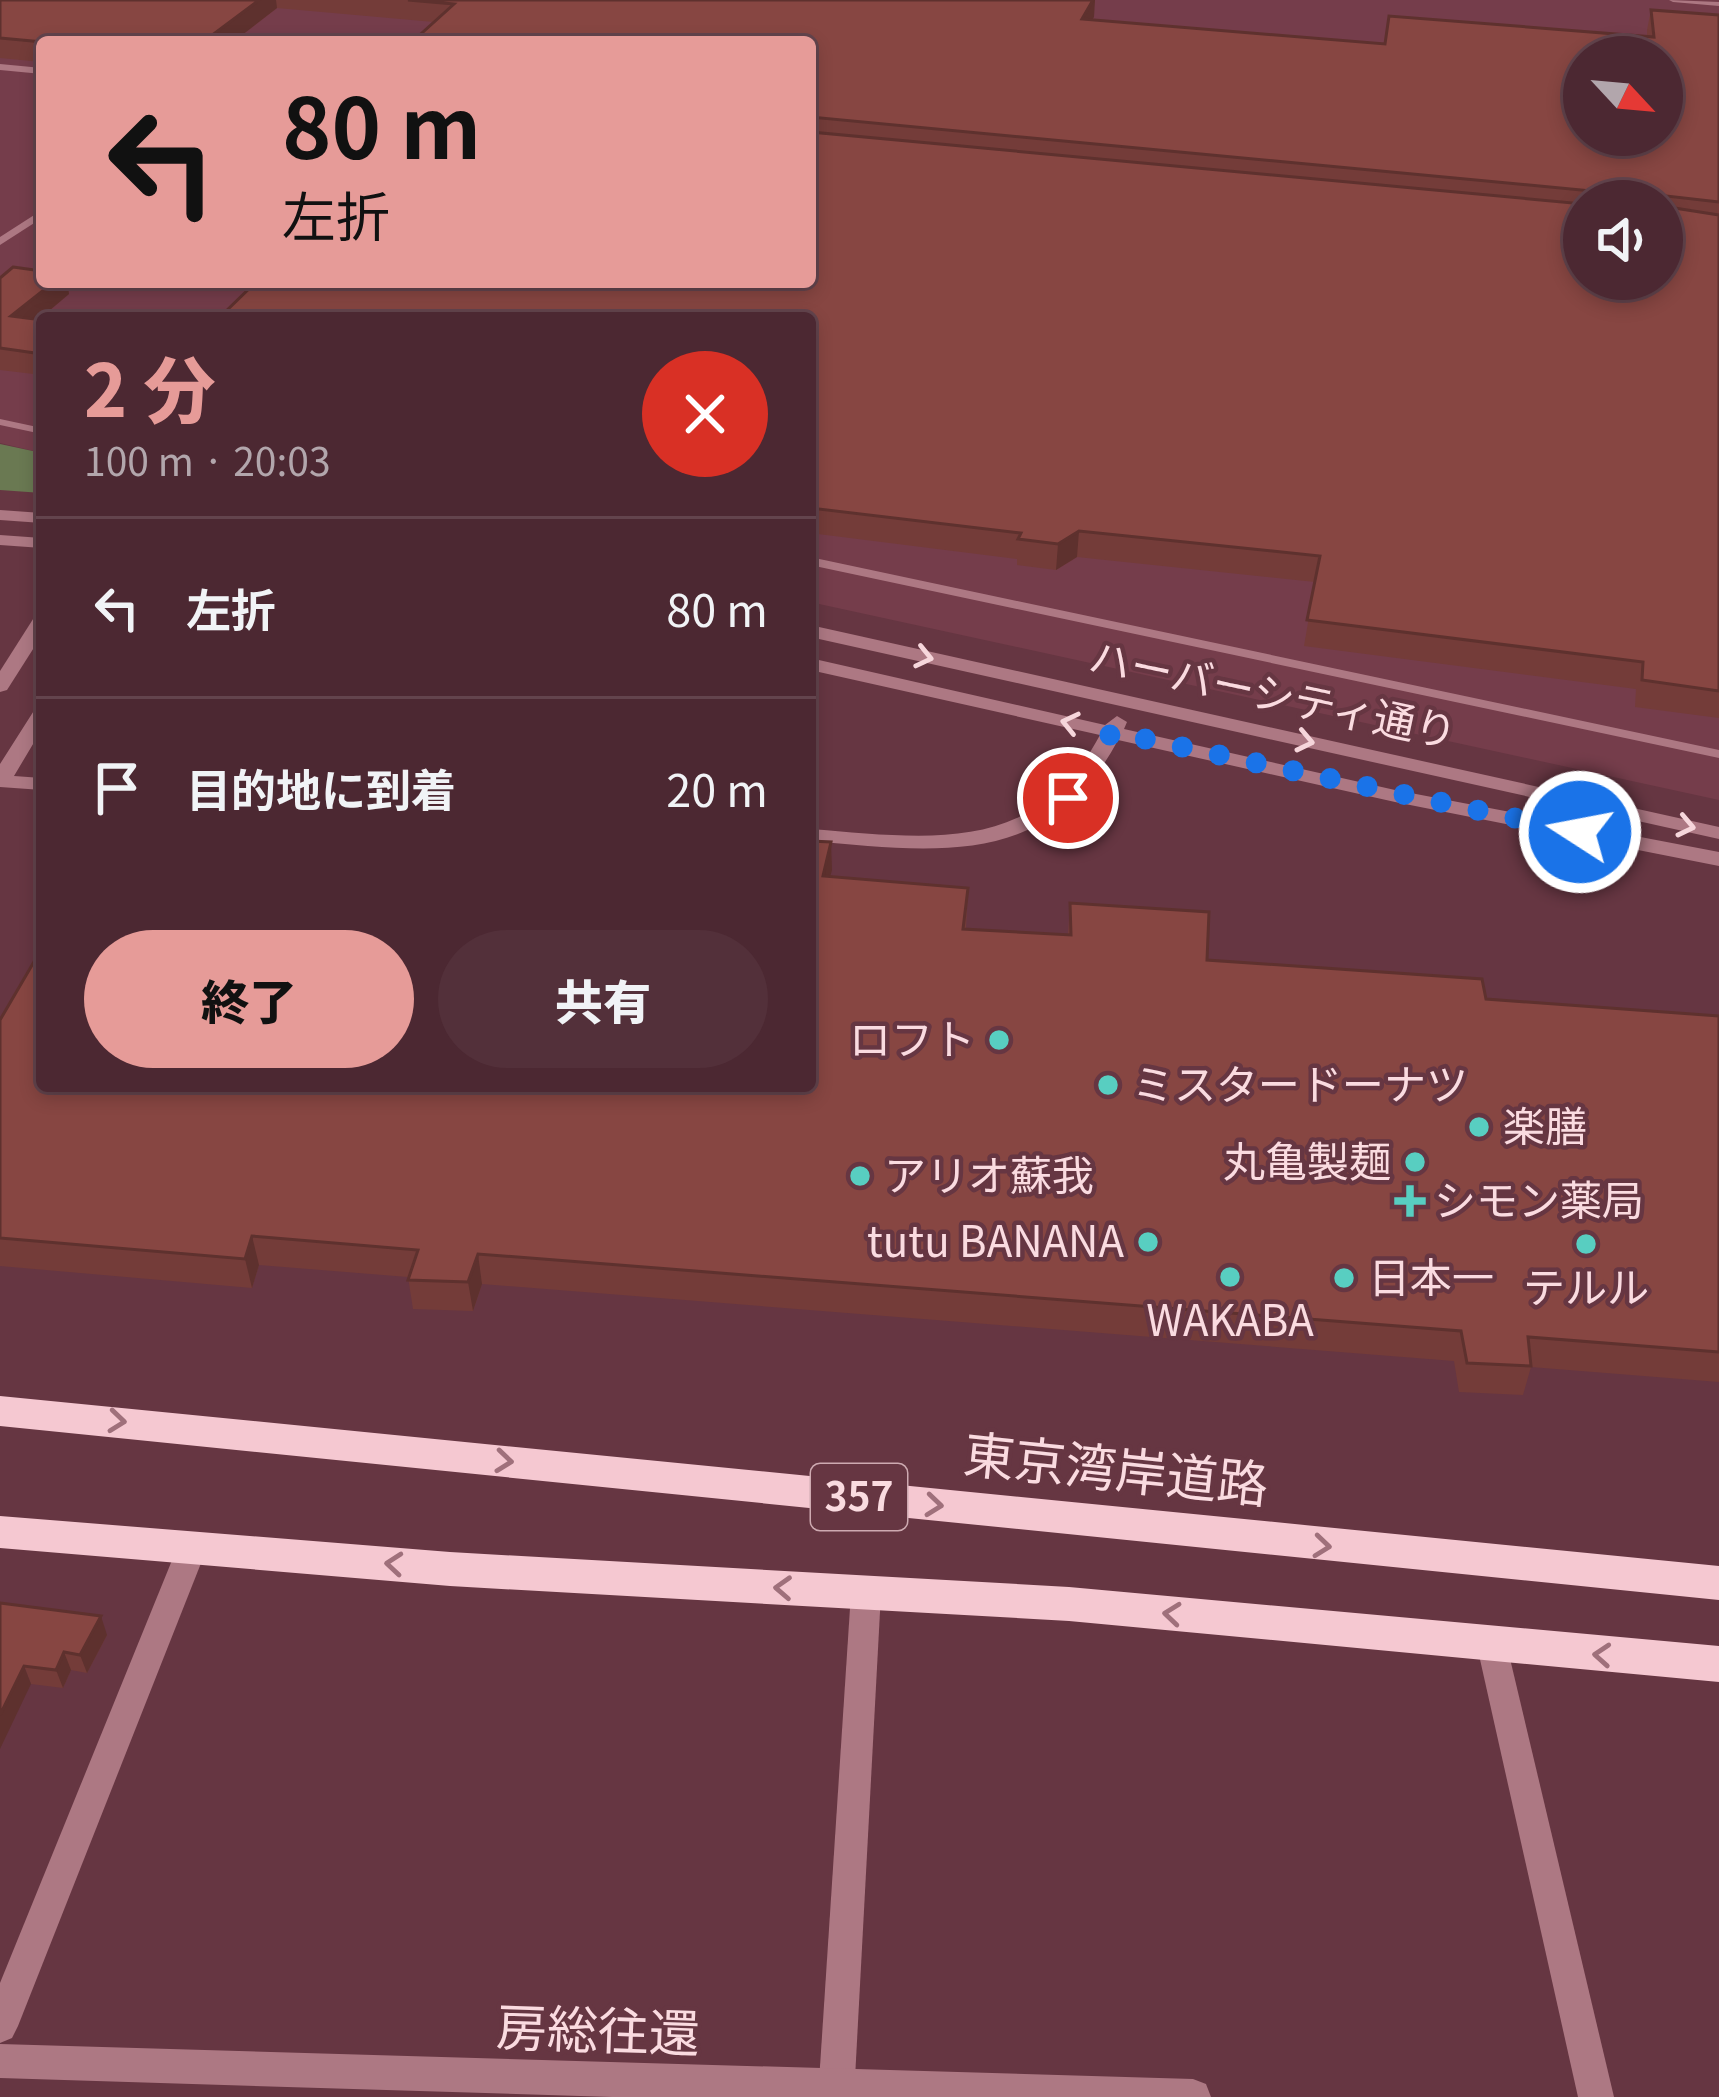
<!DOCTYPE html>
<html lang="ja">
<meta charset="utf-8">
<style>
:root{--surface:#4c2832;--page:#53303a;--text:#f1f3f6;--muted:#b2a6ac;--line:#63444d;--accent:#e69b98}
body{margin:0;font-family:Georgia,"Noto Sans JP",serif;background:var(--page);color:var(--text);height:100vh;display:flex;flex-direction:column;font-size:45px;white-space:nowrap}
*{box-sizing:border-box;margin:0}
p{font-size:39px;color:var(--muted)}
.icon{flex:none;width:66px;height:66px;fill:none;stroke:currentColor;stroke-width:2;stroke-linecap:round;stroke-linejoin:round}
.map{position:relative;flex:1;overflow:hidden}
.side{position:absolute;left:36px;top:312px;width:780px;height:780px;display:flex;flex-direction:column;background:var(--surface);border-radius:12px;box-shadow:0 6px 18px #0003,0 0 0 3px var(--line)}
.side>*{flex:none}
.guide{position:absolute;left:36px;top:36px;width:780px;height:252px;border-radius:12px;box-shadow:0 6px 18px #0003,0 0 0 3px var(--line);background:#e69b98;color:#111;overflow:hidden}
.needle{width:78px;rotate:116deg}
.controls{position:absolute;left:1563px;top:36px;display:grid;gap:24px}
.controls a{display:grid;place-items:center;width:120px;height:120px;border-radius:50%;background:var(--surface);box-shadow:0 6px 18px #0003,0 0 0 3px var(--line);font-size:60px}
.pin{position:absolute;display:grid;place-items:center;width:102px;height:102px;color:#fff;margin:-51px;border:6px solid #fff;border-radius:50%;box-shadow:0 3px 12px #0007}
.me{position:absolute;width:132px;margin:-66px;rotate:281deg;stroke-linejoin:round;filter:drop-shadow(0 0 9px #0008)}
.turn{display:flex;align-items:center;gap:42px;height:252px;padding:0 48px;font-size:54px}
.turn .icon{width:156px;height:156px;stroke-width:2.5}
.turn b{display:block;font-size:84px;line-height:102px}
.round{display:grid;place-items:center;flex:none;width:126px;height:126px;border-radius:63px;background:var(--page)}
.summary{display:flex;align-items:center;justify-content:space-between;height:204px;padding:0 48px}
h1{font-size:72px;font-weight:800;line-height:90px;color:var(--accent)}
.cta{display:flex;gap:24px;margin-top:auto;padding:24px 48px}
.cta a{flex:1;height:138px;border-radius:72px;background:var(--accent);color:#111;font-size:48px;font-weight:800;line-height:138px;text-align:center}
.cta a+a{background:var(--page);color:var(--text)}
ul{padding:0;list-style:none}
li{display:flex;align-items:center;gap:36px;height:180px;padding:0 48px;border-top:3px solid var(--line)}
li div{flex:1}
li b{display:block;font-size:45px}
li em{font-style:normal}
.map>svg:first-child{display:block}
.built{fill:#753d4b;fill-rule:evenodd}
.green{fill:#6a7952}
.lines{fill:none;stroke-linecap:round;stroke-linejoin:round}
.service{fill:#ad7883;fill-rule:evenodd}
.minor{fill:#ad7883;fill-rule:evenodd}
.tertiary{fill:#ad7883;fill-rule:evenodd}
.trunk{fill:#f5c8d1;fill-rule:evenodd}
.wall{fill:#743c39;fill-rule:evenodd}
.shaded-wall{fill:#5e312e}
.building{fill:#874642;stroke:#5e312e;stroke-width:3;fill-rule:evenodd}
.oneway{stroke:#f6d6db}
.oneway2{stroke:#9f707b}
.route{stroke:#1a73e8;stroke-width:21;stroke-dasharray:0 37.8}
.poi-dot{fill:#58cec1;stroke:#663642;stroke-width:4.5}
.labels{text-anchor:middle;stroke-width:9;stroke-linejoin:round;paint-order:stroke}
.shield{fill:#663642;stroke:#ceaab1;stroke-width:3}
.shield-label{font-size:39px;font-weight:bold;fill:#fadbe0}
.street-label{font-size:42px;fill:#fadbe0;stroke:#663642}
.poi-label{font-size:42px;fill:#fadbe0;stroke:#663642;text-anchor:start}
.near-street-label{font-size:51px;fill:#fadbe0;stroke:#663642}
</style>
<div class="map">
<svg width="1719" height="2097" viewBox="0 0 1719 2097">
<rect width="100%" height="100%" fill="#663642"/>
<!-- built -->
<path class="built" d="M0,0h1719v800l-909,-198v-284h-768v135l-42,-10zM42,42h768v240h-768zM1584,57h78v78h-78zM1584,201h78v78h-78z"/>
<!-- green -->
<polygon class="green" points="0,444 42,453 42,493 0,490"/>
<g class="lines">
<!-- service -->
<g class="service">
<polygon points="1669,0 1719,2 1719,6 1673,2"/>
<polygon points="0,64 42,68 42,74 0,70"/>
<polygon points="42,210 42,218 0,245 0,237"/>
<polygon points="0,419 42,428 42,434 0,425"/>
<polygon points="810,557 1719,750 1719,758 810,565"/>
</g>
<!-- minor -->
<g class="minor">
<polygon points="192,1536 203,1539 207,1548 18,2026 12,2038 0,2043 0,1983 177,1548 181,1539"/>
<polygon points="866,1581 877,1584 881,1593 854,2097 818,2097 851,1593 855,1584"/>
<polygon points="1492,1633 1503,1637 1507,1646 1614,2097 1578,2097 1477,1646 1481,1637"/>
</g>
<!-- tertiary -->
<g class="tertiary">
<polygon points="0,510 42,513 42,523 0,520"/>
<polygon points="0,535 42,538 42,548 0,545"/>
<polygon points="42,614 42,635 7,690 0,692 0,671 35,616"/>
<polygon points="810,625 1719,827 1719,839 810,637"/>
<path d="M810,658l295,67 12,-9 10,6 -3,7 271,61 324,62v14l-324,-64 -277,-62c-68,129 -182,112 -308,101v-12c118,9 225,28 290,-94l-290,-65z"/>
<polygon points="42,707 42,729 14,776 42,778 42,790 0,787 0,764 35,709"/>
<polygon points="0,2044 1193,2079 1206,2084 1211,2097 612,2097 0,2078"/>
</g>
<!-- trunk -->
<g class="trunk">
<polygon points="0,1396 1719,1566 1719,1600 0,1426"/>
<polygon points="0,1516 450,1552 1069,1587 1719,1646 1719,1682 1069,1621 450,1586 0,1548"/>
</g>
</g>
<!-- wall -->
<g class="wall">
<path d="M0,0h1095l-3,20 293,24 262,-8v-6l4,-20 68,5v703l-84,-11 1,-18 -332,-43 11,-64 -238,-25 -21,13 -39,-5v-6l-207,-26v-491l-376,-20 -157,-14 -44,34h-191v20l-42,-4zM1584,201h78l-78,78z"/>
<polygon points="0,278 42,282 67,282 69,294 39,319 42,320 42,375 0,370"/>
<polygon points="831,842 830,877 968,888 966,929 1068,935 1070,903 1207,960 1486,999 1719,1016 1719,1382 1531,1367 1523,1395 1459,1392 1454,1361 482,1284 473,1311 413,1309 408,1277 259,1265 252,1288 0,1266 0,1020"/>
<polygon points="0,1603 107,1635 87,1673 71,1670 63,1688 31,1684"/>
</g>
<!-- shaded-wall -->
<g class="shaded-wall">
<polygon points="259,0 276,0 277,8 233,42 203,42"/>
<polygon points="1093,0 1095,0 1094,17 1080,39 1082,19"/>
<polygon points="54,282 67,282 69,294 17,338 11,316"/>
<polygon points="1079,531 1077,557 1056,570 1058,544"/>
<polygon points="831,842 832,870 823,904 823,876"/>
<polygon points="252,1236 259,1265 252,1288 245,1259"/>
<polygon points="478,1254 482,1284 473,1311 468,1282"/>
<polygon points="101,1616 107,1635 87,1673 80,1655"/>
<polygon points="64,1652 71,1670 63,1688 56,1670"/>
<polygon points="24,1666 31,1684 0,1749 0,1715"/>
</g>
<!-- building -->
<g class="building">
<polygon points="0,0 259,0 203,42 43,42 0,38"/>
<path d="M408,0h685l-11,19 303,25 4,-28 265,21 -3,-27 68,5v187l-52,-6 -5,10 57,9v476l-77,-11 1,-18 -336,-42 13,-64 -241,-25 -21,13 -40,-5 3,-6 -211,-25v-190h-591l37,-36h554v-150l774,72v75h78v-78h-73l3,-10 -782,-74v-75h-398l42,-38zM1584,57h78v78h-78z"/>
<polygon points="13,267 42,271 42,282 54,282 11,316 42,320 42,354 0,348 0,278"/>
<polygon points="174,314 208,318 170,318"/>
<polygon points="810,841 831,842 823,876 968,888 963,929 1071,935 1070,903 1209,912 1207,960 1482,979 1486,999 1719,1016 1719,1352 1528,1337 1531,1366 1467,1363 1461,1331 478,1254 468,1282 408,1280 418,1250 252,1236 245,1259 0,1238 0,1020 42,948 42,1086 810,1086"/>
<polygon points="0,1603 101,1616 80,1655 64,1652 56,1670 24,1666 0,1715"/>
</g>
<!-- one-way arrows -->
<defs><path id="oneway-chevron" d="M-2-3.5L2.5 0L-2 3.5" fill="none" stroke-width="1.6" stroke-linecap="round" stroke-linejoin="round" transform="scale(3)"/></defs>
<g class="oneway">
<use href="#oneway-chevron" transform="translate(924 657) rotate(13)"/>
<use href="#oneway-chevron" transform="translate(1070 723) rotate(-167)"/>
<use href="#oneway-chevron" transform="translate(1305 741) rotate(12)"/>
<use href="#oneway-chevron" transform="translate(1686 826) rotate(12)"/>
</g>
<g class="oneway2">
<use href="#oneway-chevron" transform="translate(117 1421) rotate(6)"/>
<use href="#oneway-chevron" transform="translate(504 1461) rotate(6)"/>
<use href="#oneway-chevron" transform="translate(934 1505) rotate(6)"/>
<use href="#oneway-chevron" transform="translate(1322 1546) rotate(6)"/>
<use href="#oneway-chevron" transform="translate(394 1564) rotate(-175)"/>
<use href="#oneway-chevron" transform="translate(783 1588) rotate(-177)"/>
<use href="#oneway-chevron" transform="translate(1172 1614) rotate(-174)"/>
<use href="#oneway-chevron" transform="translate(1602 1655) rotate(-176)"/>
</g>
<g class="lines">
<!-- route -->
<polyline class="route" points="1068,798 1112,732 1580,832"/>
</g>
<!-- markers -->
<g class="poi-dot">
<circle cx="999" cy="1040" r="12"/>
<circle cx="1108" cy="1085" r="12"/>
<circle cx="1479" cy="1127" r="12"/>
<circle cx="1415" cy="1162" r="12"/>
<circle cx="860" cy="1176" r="12"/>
<path d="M1404 1183h12v12h12v12h-12v12h-12v-12h-12v-12h12z"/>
<circle cx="1148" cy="1242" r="12"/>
<circle cx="1586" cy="1244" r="12"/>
<circle cx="1230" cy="1277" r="12"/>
<circle cx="1344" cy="1278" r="12"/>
</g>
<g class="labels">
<!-- shield labels -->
<rect class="shield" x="811" y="1464" width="96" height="66" rx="9"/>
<g class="shield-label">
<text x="859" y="1511">357</text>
</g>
<!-- street labels -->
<g class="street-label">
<text transform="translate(1273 695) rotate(12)" y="15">ハーバーシティ通り</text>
</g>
<!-- poi labels -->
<g class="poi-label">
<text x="975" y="1055" text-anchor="end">ロフト</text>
<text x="1132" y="1100">ミスタードーナツ</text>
<text x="1503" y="1142">楽膳</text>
<text x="1391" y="1177" text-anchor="end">丸亀製麺</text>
<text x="884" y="1191">アリオ蘇我</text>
<text x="1434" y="1216">シモン薬局</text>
<text x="1124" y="1257" text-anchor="end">tutu BANANA</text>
<text x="1368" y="1293">日本一</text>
<text x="1586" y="1303" text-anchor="middle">テルル</text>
<text x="1230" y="1336" text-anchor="middle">WAKABA</text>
</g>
<!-- near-street labels -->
<g class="near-street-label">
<text transform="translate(1116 1470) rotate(6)" y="18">東京湾岸道路</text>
<text transform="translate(598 2031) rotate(2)" y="18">房総往還</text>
</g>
</g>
</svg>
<div class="controls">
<a><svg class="needle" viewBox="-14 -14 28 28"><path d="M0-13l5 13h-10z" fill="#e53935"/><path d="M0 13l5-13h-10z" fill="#b2a6ac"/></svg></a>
<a><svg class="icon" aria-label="sound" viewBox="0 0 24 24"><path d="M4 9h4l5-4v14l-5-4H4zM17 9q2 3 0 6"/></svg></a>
</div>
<div class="pin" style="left:1068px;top:798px;background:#d93025"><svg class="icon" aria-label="arrive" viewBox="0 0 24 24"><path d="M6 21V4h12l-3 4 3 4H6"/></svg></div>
<svg class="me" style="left:1580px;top:832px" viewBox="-20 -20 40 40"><circle r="17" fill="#1a73e8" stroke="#fff" stroke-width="3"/><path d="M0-11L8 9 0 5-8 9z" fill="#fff"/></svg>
<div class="guide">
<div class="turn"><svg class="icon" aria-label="left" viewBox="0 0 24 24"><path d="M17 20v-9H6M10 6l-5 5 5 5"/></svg><div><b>80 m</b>左折</div></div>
</div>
<section class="side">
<div class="summary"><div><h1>2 分</h1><p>100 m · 20:03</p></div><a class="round" style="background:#d93025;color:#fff"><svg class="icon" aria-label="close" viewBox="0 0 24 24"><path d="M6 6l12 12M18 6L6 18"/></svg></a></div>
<ul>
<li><svg class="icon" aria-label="left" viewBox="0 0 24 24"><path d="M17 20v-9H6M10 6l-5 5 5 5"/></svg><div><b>左折</b></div><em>80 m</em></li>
<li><svg class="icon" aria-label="arrive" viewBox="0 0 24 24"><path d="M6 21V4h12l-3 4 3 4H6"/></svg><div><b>目的地に到着</b></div><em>20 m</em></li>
</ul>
<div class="cta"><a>終了</a><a>共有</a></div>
</section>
</div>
